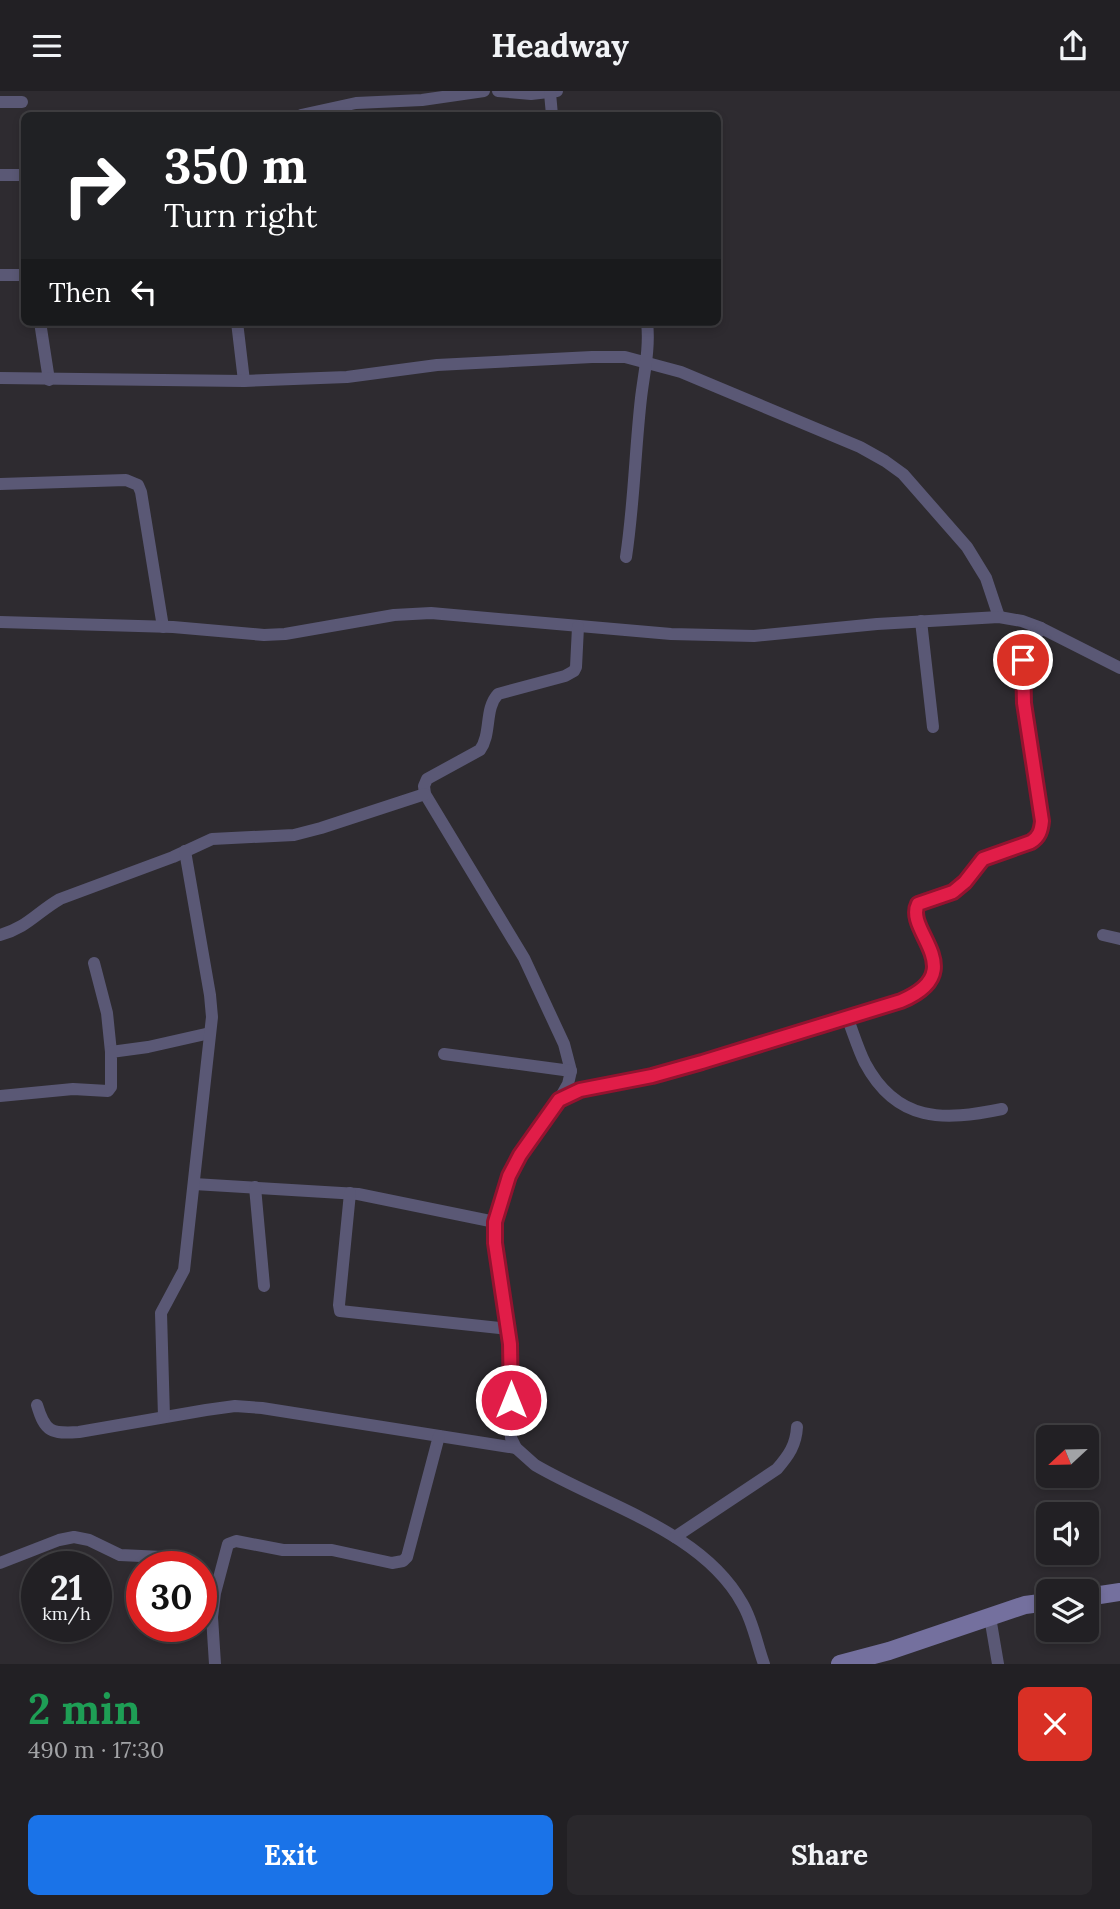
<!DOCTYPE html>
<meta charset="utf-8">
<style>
:root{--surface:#222024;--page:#2a282c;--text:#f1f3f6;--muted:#a2a3a6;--line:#3f3e41;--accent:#1a73e8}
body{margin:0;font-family:Lora,serif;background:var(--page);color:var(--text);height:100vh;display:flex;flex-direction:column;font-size:26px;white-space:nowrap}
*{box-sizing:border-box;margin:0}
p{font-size:23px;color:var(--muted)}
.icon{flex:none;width:38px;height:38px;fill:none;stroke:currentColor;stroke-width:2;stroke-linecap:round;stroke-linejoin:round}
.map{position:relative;height:1573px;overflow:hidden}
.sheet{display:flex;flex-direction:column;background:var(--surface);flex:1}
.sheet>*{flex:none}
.hud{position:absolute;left:21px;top:21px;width:700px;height:214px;border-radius:10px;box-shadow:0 4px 10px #0003,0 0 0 2px var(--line);background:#202124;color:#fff;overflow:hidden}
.needle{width:46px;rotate:248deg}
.buttons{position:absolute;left:1036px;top:1334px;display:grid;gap:14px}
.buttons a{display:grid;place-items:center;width:63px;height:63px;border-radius:10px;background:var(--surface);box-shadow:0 4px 10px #0003,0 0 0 2px var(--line);font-size:35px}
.speed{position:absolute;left:21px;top:1460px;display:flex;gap:14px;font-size:35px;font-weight:700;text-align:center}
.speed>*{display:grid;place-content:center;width:91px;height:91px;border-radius:50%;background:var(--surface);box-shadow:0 4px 10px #0003,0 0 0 2px var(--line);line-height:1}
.speed small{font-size:18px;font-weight:400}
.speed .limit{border:10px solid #d22;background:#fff;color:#111}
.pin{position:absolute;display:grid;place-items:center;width:60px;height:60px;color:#fff;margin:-30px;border:4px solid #fff;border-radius:50%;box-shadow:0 2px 7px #0007}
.me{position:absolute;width:77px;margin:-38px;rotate:0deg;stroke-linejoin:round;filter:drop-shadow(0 0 5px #0008)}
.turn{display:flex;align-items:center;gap:24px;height:147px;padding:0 28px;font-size:32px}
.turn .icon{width:91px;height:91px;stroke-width:2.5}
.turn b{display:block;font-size:49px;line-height:60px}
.then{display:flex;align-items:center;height:66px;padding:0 28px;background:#0003;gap:14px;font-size:26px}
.round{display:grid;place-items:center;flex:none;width:74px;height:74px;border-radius:10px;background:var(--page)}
.overview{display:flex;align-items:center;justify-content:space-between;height:119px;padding:0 28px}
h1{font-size:42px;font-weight:700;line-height:52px;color:#1e9e55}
.cta{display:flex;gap:14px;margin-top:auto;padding:14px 28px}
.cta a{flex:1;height:80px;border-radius:10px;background:var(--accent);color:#fff;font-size:28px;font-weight:700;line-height:80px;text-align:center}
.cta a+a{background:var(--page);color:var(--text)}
header{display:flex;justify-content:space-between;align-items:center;height:91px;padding:0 28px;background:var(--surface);font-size:32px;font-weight:700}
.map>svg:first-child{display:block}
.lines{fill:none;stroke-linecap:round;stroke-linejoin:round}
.street{stroke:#5a5875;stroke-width:12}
.secondary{stroke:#74709e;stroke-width:18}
.route-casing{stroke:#92132f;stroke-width:18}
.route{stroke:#e11d48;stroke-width:12}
</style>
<header><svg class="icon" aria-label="menu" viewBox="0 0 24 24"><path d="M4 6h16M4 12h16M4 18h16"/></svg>Headway<svg class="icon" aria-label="share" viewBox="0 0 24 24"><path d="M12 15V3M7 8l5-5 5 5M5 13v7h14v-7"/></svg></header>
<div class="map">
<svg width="1120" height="1573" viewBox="0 0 1120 1573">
<rect width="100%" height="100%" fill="#2e2b30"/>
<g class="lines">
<!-- street -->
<g class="street">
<polyline points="498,0 531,3 557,0"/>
<polyline points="550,2 552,24"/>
<polyline points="0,11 22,11"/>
<polyline points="301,24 356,12 422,9 484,0"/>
<polyline points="0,84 24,84"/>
<polyline points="0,184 24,184"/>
<polyline points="40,231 49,289"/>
<polyline points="237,231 244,290"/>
<polyline points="0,287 244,290 347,286 437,274 592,266 625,266 681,281 860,356 885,370 903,383 967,456 986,487 999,526"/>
<polyline points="0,393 126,389 138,394 141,401 163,536"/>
<path d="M626,466c8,-53 9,-106 15,-159 3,-25 9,-50 6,-76"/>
<polyline points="921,530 933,636"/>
<polyline points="0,531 173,536 264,544 285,543 394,524 431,522 671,543 754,545 877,533 999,526 1022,530 1041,537 1120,577"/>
<path d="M578,536l-2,40 -2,4 -9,5 -67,18c-14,15 -6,39 -18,56l-53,29 -3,7 1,8 99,164 40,86 7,27 -3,13 -9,16 -39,55 -11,21 -14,46v21l15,101 1,94 5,10 19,17c68,40 167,66 207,138 11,18 15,42 22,61"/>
<path d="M0,844c28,-8 36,-22 60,-36l113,-42 39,-18 82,-4 27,-7 104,-34"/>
<polyline points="1103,844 1120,848"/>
<polyline points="94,872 107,922 111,961"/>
<path d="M847,926c6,15 11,32 18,46 32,60 79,58 137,46"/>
<polyline points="444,963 571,980"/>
<polyline points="0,1005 73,998 108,1000 111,996 111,961 148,956 210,942"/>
<path d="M560,1009c36,-18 75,-20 114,-30 76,-21 151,-46 227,-69 71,-30 3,-70 17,-97l35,-12 12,-10 18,-23 48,-17c9,-5 10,-11 11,-21l-20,-140c1,-22 6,-35 19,-53"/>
<polyline points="194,1093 358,1103 495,1131"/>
<polyline points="255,1096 264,1195"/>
<polyline points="350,1102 339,1214 340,1220 509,1238"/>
<path d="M37,1314c8,27 14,29 42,27l127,-22 29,-4 27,2 254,40"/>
<polyline points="164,1326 161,1222 184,1179 212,926 210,904 185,760"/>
<path d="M675,1446l102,-68c12,-14 19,-24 20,-42"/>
<polyline points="0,1472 59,1449 74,1446 89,1449 120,1464 163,1466"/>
<polyline points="990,1526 998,1573"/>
<polyline points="215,1573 212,1526 215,1502 228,1453 236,1450 283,1459 332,1459 392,1472 403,1470 407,1466 439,1345"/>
</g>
<!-- secondary -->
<g class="secondary">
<polyline points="1087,1506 1120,1501"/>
<polyline points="840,1573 889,1560 1025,1514 1048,1511"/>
</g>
</g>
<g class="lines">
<defs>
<path id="route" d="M511,1309l-1,-56 -15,-101v-21l14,-46 11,-21 39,-55 21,-10 72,-14 50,-14 199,-61c71,-30 3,-70 17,-97l35,-12 12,-10 18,-23 48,-17c8,-5 10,-11 11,-21l-18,-118 -1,-43"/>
</defs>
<!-- route casing -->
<use href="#route" class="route-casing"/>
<!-- route -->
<use href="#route" class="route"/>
</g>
</svg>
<div class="buttons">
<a><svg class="needle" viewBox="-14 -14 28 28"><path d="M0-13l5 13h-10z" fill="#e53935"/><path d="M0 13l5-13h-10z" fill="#a2a3a6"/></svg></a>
<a><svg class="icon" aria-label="sound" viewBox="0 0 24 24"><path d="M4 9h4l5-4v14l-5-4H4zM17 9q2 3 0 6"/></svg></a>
<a><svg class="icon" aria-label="layers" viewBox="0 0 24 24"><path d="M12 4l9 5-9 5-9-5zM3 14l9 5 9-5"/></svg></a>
</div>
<div class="speed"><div>21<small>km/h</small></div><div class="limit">30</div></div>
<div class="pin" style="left:1023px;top:569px;background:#d93025"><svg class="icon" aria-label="arrive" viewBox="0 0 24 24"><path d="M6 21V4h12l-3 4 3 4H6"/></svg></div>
<svg class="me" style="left:511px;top:1309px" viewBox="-20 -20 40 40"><circle r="17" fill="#e11d48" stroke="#fff" stroke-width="3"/><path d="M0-11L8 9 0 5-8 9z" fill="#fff"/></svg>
<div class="hud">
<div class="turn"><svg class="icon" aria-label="right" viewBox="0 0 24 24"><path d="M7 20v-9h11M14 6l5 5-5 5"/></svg><div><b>350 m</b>Turn right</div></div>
<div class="then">Then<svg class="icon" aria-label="left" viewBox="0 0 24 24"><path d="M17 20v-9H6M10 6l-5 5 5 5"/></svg></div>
</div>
</div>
<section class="sheet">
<div class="overview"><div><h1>2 min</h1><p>490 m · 17:30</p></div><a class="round" style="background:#d93025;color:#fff"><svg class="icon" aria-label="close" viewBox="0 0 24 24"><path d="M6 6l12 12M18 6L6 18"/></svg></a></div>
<div class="cta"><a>Exit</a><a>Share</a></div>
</section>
